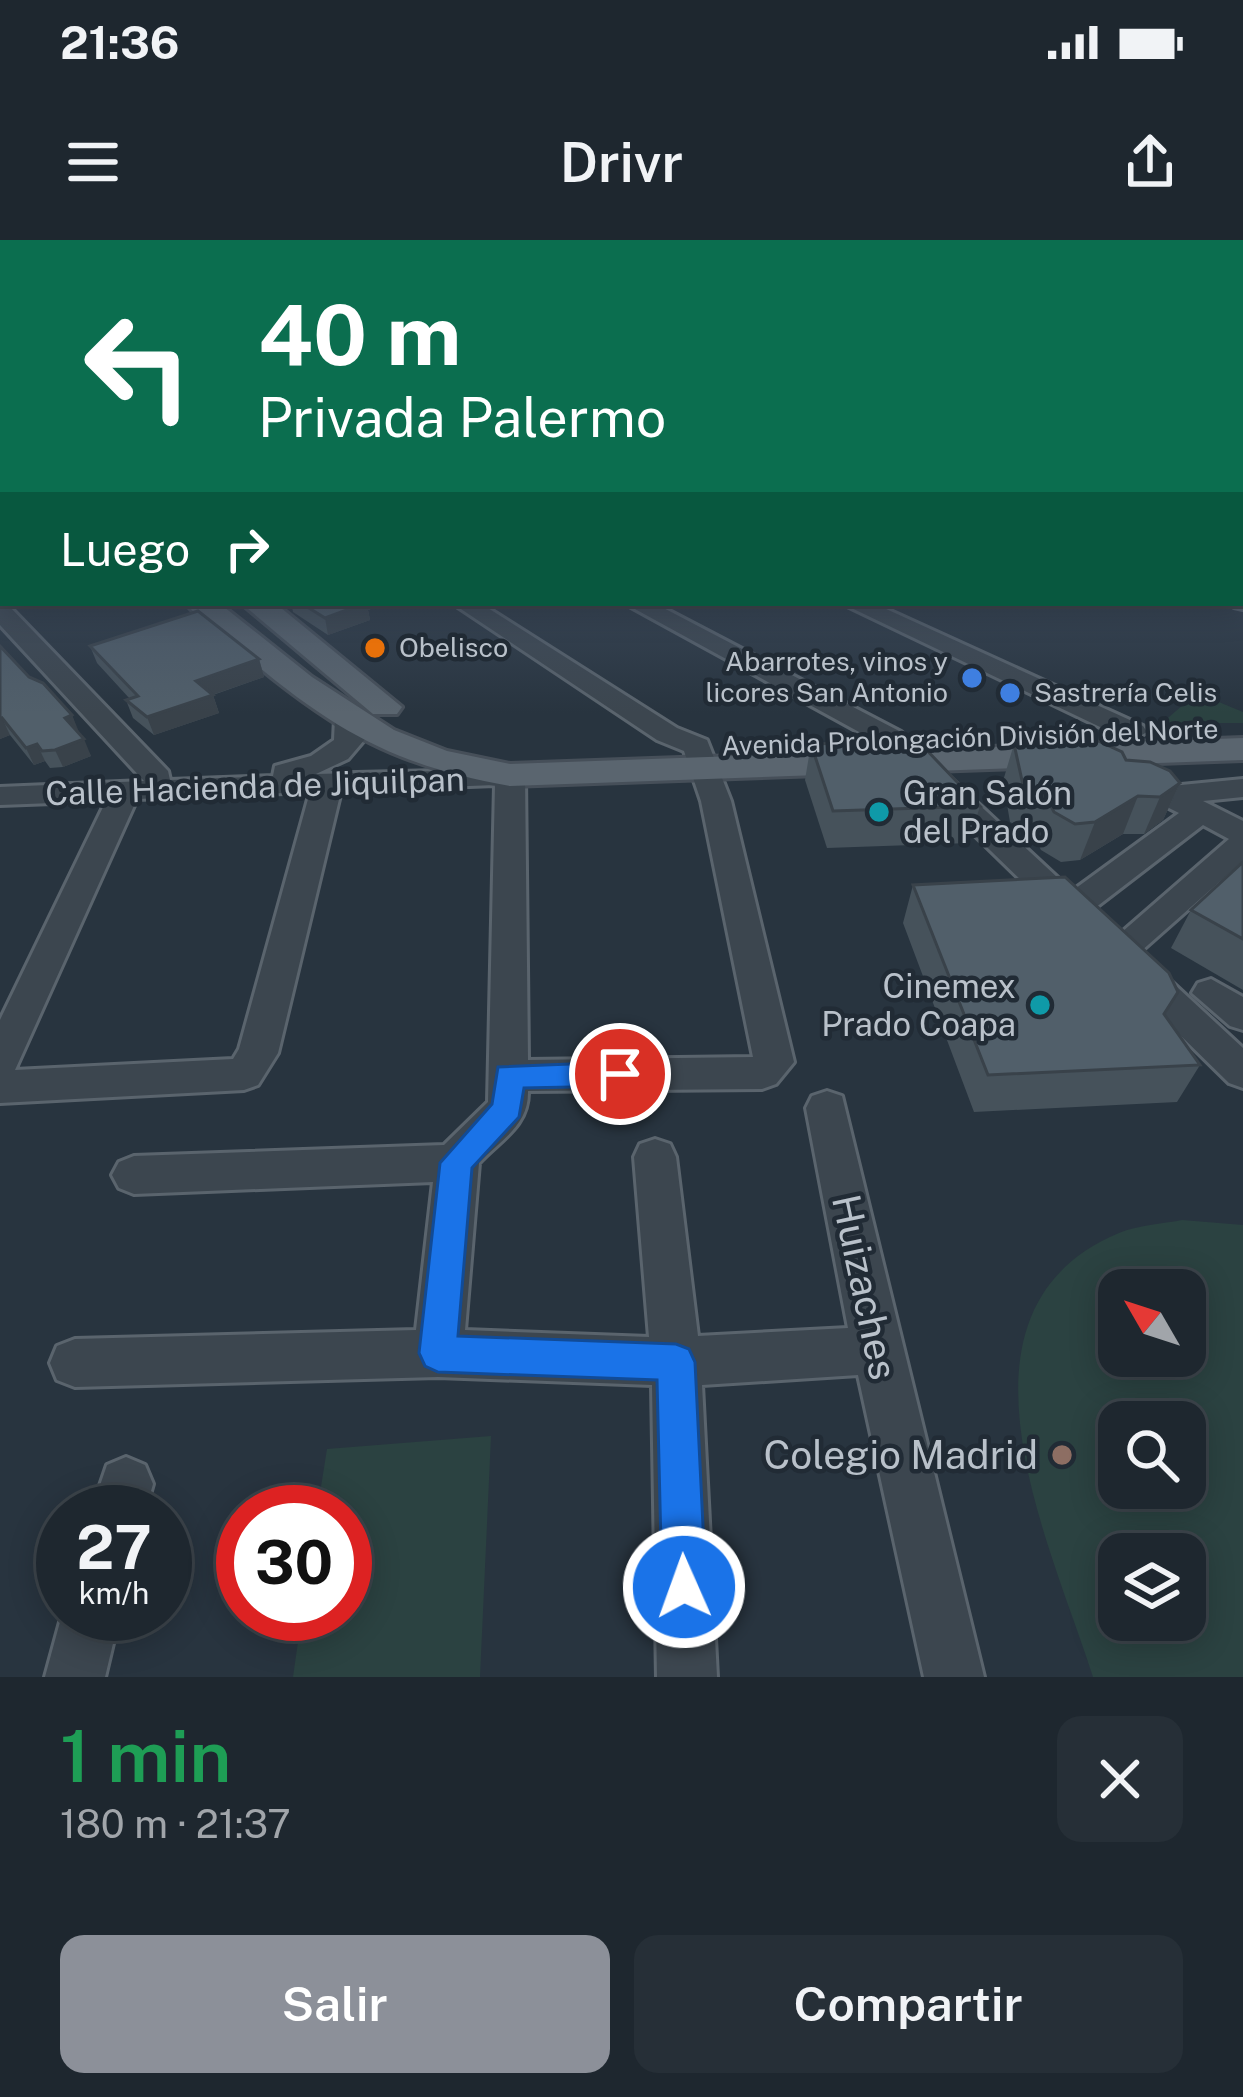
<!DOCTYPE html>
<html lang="es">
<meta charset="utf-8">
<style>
:root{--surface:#1e272f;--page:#262f37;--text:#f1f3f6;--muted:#a1a5aa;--line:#3c444b;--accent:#8c9099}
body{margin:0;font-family:"Public Sans",sans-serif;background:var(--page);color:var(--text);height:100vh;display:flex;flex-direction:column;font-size:45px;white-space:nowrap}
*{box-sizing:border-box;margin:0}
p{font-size:39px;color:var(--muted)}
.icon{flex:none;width:66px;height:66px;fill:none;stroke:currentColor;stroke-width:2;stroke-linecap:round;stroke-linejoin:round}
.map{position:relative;height:1437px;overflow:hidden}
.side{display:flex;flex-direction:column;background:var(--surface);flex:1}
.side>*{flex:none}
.banner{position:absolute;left:0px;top:0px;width:1245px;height:366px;box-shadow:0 6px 30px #0003,0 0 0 3px var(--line);background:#0b6e4f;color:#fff;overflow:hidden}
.needle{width:78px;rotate:309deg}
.fabs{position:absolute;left:1098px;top:1029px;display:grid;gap:24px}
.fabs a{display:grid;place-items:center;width:108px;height:108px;border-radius:24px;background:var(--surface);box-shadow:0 6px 30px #0003,0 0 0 3px var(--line);font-size:60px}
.speed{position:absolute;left:36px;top:1245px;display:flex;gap:24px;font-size:60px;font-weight:700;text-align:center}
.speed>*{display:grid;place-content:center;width:156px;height:156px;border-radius:50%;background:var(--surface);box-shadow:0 6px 30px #0003,0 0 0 3px var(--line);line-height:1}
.speed small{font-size:30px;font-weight:400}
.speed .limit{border:18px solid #d22;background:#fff;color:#111}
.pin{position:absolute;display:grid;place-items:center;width:102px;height:102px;color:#fff;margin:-51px;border:6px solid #fff;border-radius:50%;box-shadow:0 3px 12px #0007}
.me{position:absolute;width:132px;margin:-66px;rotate:358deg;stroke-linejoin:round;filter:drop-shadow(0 0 9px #0008)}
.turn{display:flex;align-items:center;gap:42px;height:252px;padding:0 60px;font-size:54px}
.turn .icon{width:156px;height:156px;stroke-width:2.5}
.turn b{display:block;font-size:84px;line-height:102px}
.then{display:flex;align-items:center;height:114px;padding:0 60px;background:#0003;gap:24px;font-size:45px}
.round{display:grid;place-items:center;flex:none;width:126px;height:126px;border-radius:24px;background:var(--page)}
.headline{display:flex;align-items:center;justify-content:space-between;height:204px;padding:0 60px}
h1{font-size:72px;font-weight:600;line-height:90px;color:#1e9e55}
.button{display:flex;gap:24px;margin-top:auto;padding:24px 60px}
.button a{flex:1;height:138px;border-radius:24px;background:var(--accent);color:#fff;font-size:48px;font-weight:600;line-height:138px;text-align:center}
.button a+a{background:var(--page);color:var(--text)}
.status{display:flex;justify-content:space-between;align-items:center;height:84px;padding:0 60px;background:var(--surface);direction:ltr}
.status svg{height:33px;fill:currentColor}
header{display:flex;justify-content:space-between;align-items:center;height:156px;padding:0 60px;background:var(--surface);font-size:54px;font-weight:600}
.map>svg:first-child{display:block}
.green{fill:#2b4241;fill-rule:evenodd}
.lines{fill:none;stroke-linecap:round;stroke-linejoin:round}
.minor-casing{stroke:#5a646d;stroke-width:6}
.major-casing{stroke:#464f59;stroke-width:6}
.minor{fill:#3c464f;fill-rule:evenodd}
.major{fill:#5a656f;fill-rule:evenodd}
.wall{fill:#46525b}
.shaded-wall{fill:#39424a}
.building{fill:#515f6a;stroke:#39424a;stroke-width:3}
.route{fill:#1a73e8;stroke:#114b97;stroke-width:3}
.food-dot{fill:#e8710a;stroke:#212b35;stroke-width:4.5}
.shop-dot{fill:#3f7fe0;stroke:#212b35;stroke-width:4.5}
.culture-dot{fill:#0f9aa8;stroke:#212b35;stroke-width:4.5}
.education-dot{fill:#8d6e63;stroke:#212b35;stroke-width:4.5}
.labels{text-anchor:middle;stroke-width:9;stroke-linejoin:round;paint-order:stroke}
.far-poi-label{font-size:27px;fill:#b9c1ca;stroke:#212b35;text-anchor:start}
.far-street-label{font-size:27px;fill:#b9c1ca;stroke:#212b35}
.street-label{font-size:33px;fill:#b9c1ca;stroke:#212b35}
.poi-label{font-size:33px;fill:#b9c1ca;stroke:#212b35;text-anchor:start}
.near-street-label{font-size:39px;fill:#b9c1ca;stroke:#212b35}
.near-poi-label{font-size:39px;fill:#b9c1ca;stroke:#212b35;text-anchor:end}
</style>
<div class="status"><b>21:36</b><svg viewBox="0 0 49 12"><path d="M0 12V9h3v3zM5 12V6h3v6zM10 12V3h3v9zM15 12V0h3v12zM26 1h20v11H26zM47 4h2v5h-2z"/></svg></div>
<header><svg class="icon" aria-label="menu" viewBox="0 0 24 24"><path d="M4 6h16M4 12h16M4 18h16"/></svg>Drivr<svg class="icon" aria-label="share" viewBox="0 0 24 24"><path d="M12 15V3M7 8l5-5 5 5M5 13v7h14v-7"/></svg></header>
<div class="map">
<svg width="1243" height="1437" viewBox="0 0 1243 1437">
<rect width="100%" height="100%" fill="#28343f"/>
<!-- green -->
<g class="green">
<polygon points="1197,453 1243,472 1243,483 1162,483"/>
<path d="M1182,980l61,5v452h-150c-42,-133 -158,-367 26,-444 19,-8 43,-9 63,-13zM1185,1050v66h-66v-66zM1119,1182h66v66h-66zM1119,1314h66v66h-66z"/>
<polygon points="491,1196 480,1437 293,1437 302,1374 345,1374 345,1272 317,1272 327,1209"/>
</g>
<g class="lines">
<defs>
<g id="minor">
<polygon points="1242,355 1243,369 1234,367 1231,363 1242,363"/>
<path d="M452,363h28l197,125 30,12 24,61 63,261 -18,22 -14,5 -234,2c1,35 -28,49 -49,72l-14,167 184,7 -15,-180 6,-13 15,-5 15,5 6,13 22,179 150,-8 -42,-220 6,-12 15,-5 15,5 142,581h-60l-66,-302 -156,10 15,292h-60l-5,-292 -214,-8 -363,10 -18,-7 -7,-17 7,-17 18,-7 341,-9 17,-148 -299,12 -15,-6 -7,-13 7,-13 15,-6 310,-11 44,-43 7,-317 -154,6 -63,262 -20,32 -14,5 -244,13v-83l106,-219 -106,4v-18l144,-6 -144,-156v-21l9,2 159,165 2,9 103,-4 2,-10 36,-10 23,-16 1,-22 14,-8 14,8 2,21 -17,20 -32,15 205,-5 4,6 3,285 225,-3 -52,-256 -17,-50 -27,-11zM310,552l-71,257 -6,10 -218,11 122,-271z"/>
<polygon points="624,363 654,363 901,492 1072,651 1179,573 1117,542 1113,536 1117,530 1139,530 1171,546 1243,539 1243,557 1203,561 1243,581 1243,621 1131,720 1150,722 1243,808 1243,848 1229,843 1124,740 1119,731 1124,723 1104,721 1099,712 1229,599 1203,585 1091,671 1087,681 1063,681 881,504"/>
<polygon points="841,363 873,363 1143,486 1147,492 1133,500 1123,498"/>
<polygon points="1211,739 1243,757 1243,790 1230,786 1192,753 1198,743"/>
<polygon points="126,1217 145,1225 153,1244 145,1272 91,1272 107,1225"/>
<polygon points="63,1371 120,1374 105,1437 45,1437"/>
</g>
<g id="major">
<path d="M186,363h33l93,74 82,53 53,21 63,13 733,-26v22l-733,26c-113,-20 -174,-54 -262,-128 -20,-17 -46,-34 -62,-55z"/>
<polygon points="241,363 275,363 402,467 397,474 373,474"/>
</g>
</defs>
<!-- minor casing -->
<use href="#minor" class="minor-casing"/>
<!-- major casing -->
<use href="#major" class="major-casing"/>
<!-- minor -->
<use href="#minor" class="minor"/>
<!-- major -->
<use href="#major" class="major"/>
</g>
<!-- wall -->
<g class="wall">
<polygon points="291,363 388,363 368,370 370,380 328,395 293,372"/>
<polygon points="0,406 29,437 72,475 78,493 91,516 63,527 50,528 45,521 34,525 10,495 0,499"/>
<polygon points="90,406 259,419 264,437 213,455 219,473 154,495 133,478 126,460 130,459 97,423"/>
<polygon points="811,504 980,566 969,603 827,608 805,540"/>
<polygon points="1014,504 1180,543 1163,580 1144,594 1123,594 1080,620 1061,622 1041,610 1033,594 1010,582 1003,541"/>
<polygon points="1243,622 1243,750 1171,708 1191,670"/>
<polygon points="913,645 1178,752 1165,775 1200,825 1177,862 974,872 903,683"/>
</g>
<!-- shaded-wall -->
<g class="shaded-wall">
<polygon points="358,363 388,363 368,370 370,380 328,395 325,378"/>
<polygon points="259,419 264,437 209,456 213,455 219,473 154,495 147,477 196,441"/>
<polygon points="72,475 79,492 73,495 65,478"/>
<polygon points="2,478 10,495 0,499 0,479"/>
<polygon points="84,499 91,516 63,527 55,510"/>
<polygon points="37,504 45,521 34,525 26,508"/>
<polygon points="1180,543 1163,580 1144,594 1160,557"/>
<polygon points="1138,556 1123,594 1080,620 1095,582"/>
</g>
<!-- building -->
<g class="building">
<polygon points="0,272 3,272 3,329 0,326"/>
<polygon points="301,363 366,363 325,378"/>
<polygon points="198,371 259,419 196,441 213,455 147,477 126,460 138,456 90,406"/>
<polygon points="0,406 29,437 43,443 72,475 65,478 84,499 55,510 42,511 37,504 26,508 2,478 0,479"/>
<polygon points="1096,500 1122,512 1126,520 1150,522 1170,531 1180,543 1160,557 1138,556 1095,582 1075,584 1054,572 1046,557 1023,545 1014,504"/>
<polygon points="918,501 980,566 833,571 811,504"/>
<polygon points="1243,622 1243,699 1191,670"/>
<polygon points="1065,637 1169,733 1178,752 1164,774 1200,825 988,835 913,645"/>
</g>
<!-- sky -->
<linearGradient id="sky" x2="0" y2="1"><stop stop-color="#161d23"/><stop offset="0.58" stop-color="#425063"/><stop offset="1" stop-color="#425063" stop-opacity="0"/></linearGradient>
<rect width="1243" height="473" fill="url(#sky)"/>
<!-- route -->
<polygon class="route" points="620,822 631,826 636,834 631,843 620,846 524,848 519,877 472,928 458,1096 676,1104 689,1109 695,1122 706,1347 699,1362 684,1369 668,1362 662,1347 657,1140 438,1132 425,1126 419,1113 440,923 492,864 498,827"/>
<!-- markers -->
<circle class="food-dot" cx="375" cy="408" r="12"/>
<g class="shop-dot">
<circle cx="972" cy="438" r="12"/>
<circle cx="1010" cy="453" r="12"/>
</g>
<g class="culture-dot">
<circle cx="879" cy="572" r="12"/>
<circle cx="1040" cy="765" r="12"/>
</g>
<circle class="education-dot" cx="1062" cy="1215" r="12"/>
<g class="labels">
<!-- far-poi labels -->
<g class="far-poi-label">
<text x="399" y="417">Obelisco</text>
<text x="948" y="431" text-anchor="end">Abarrotes, vinos y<tspan x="948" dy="31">licores San Antonio</tspan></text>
<text x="1034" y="462">Sastrería Celis</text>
</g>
<!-- far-street labels -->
<g class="far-street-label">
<text transform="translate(970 498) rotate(-2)" y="9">Avenida Prolongación División del Norte</text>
</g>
<!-- street labels -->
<g class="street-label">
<text transform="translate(255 546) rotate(-2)" y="12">Calle Hacienda de Jiquilpan</text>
</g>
<!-- poi labels -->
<g class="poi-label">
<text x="903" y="565">Gran Salón<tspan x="903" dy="38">del Prado</tspan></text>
<text x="1016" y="758" text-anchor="end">Cinemex<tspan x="1016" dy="38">Prado Coapa</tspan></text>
</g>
<!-- near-street labels -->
<g class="near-street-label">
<text transform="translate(865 1047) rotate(78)" y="14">Huizaches</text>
</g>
<!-- near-poi labels -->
<g class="near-poi-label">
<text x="1038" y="1229">Colegio Madrid</text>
</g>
</g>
</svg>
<div class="fabs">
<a><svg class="needle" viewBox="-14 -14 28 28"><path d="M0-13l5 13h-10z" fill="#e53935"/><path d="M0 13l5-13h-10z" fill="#a1a5aa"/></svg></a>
<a><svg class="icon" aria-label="search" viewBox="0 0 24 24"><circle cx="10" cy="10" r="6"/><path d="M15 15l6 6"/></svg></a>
<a><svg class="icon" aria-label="layers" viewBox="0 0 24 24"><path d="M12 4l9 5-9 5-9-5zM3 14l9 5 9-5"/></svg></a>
</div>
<div class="speed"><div>27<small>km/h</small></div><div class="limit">30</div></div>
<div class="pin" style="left:620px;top:834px;background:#d93025"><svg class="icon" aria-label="arrive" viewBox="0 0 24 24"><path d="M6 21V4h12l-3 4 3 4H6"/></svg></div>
<svg class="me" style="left:684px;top:1347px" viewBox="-20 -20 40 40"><circle r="17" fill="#1a73e8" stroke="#fff" stroke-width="3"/><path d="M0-11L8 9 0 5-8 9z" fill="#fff"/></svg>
<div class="banner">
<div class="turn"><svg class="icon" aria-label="left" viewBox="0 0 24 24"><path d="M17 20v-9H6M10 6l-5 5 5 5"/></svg><div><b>40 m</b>Privada Palermo</div></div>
<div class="then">Luego<svg class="icon" aria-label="right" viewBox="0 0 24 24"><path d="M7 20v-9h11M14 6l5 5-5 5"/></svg></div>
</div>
</div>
<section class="side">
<div class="headline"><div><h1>1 min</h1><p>180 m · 21:37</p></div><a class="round"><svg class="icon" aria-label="close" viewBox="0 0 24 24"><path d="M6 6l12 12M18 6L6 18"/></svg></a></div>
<div class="button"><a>Salir</a><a>Compartir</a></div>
</section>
